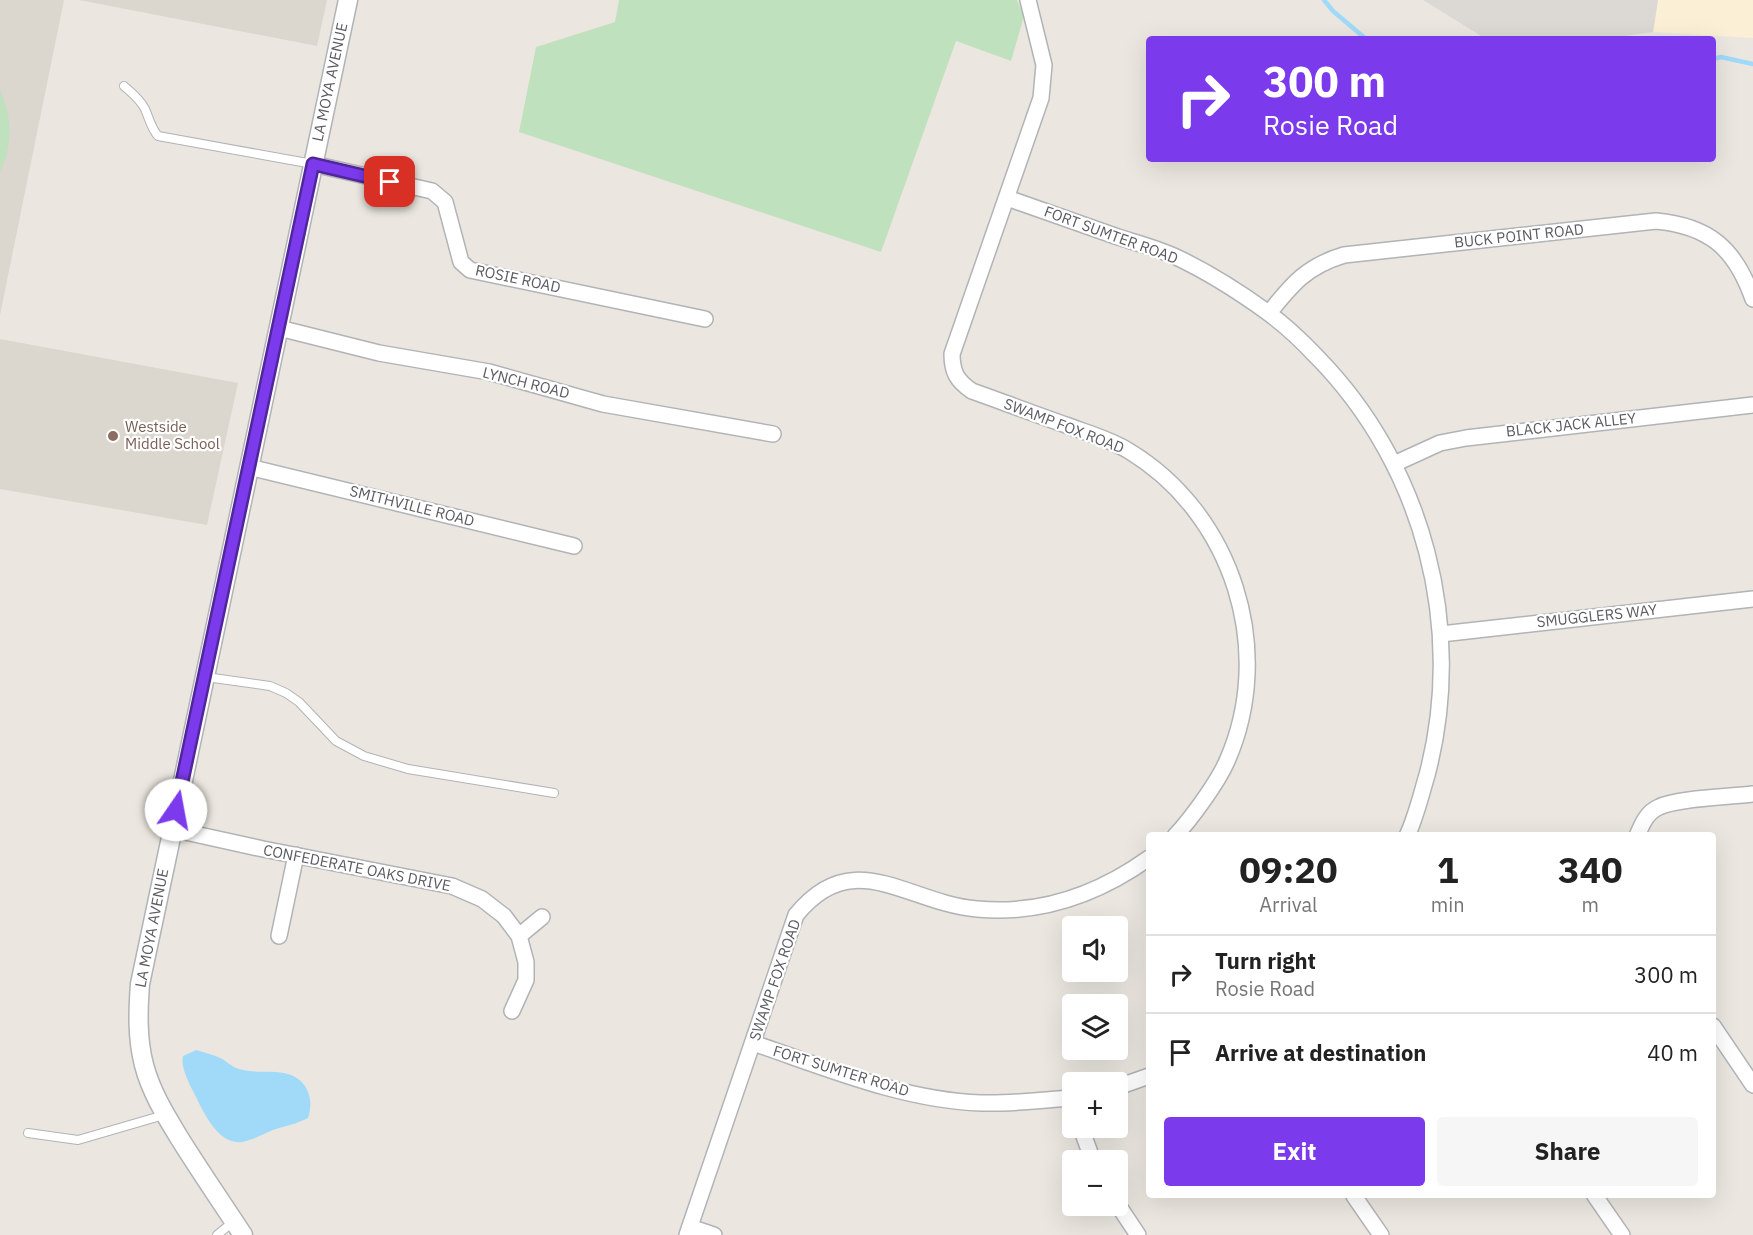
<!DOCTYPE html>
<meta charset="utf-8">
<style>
:root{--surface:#fff;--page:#f6f6f6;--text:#222;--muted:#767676;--line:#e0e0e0;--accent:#7c3aed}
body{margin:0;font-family:"IBM Plex Sans",sans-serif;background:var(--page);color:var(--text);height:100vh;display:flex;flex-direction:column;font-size:22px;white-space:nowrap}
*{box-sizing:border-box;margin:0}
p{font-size:20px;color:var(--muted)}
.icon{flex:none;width:33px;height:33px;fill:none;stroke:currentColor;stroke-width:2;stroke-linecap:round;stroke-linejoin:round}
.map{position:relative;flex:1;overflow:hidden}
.sheet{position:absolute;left:1146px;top:832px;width:570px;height:366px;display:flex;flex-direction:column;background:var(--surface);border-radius:6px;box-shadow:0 6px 24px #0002}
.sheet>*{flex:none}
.top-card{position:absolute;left:1146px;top:36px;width:570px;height:126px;border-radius:6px;box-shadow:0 6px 24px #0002;background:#7c3aed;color:#fff;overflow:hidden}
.buttons{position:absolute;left:1062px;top:916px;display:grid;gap:12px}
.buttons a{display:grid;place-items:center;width:66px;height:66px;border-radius:6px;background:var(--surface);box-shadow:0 6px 24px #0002;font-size:30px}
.pin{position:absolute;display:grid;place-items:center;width:51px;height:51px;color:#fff;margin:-26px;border-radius:12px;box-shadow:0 3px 9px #0006}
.me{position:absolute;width:66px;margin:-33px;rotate:12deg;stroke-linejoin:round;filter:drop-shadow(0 0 4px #0008)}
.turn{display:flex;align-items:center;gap:21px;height:126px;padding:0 18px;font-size:27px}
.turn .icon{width:78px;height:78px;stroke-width:2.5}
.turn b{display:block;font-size:42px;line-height:51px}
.eta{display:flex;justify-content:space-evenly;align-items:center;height:102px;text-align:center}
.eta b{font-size:36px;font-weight:700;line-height:42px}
.button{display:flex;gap:12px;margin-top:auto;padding:12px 18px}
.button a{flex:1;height:69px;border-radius:6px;background:var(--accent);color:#fff;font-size:24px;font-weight:700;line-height:69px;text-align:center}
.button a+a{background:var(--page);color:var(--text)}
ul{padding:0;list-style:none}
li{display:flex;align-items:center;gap:18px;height:78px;padding:0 18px;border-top:2px solid var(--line)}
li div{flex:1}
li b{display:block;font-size:22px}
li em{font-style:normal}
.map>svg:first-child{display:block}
.commercial{fill:#fbefd5}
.industrial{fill:#dcd9d4}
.education{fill:#dbd6ce}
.green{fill:#c0e1bd}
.water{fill:#a1daf9}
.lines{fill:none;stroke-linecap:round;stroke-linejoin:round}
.stream{stroke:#a1daf9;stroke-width:4.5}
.service-casing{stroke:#b1b3b7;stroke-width:10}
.minor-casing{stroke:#b1b3b7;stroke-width:18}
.tertiary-casing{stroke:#b1b3b7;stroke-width:21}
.service{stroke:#fff;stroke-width:8}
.minor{stroke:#fff;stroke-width:15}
.tertiary{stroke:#fff;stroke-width:18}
.route-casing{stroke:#51269a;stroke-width:15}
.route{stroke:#7c3aed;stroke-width:10}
.education-dot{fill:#8d6e63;stroke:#fff;stroke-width:2}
.labels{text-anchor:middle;stroke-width:4.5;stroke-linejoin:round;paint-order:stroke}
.street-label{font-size:15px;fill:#595c60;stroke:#fff}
.education-label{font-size:15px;fill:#785e54;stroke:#fff;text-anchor:start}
</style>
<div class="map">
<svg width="1753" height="1235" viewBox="0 0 1753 1235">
<rect width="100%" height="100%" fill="#ebe7e0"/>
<!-- commercial -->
<polygon class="commercial" points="1658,0 1753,0 1753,38 1653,32"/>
<!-- industrial -->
<polygon class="industrial" points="1423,0 1658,0 1653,32 1603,39 1486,39"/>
<!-- education -->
<g class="education">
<polygon points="0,0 64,0 0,315"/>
<polygon points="79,0 327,0 317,46"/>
<polygon points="0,339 238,383 207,525 0,489"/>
</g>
<!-- green -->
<g class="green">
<polygon points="619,0 1017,0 1024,16 1011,61 956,41 881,252 519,132 536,47 615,22"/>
<path d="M0,91c13,26 12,55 0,81z"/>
</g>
<!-- water -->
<path class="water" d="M196,1050c7,2 15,4 22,7 8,3 13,10 21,12 21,7 51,-5 66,17 6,10 7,20 3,32 -11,6 -23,8 -35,12 -10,4 -20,10 -31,12 -24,3 -38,-29 -47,-47 -5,-10 -15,-28 -12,-39z"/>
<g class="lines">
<!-- stream -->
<g class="stream">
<polyline points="1324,0 1333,11 1366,39"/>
<polyline points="1713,59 1721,57 1753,64"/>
</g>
<defs>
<g id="service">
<path d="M124,86c8,7 16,13 21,23 4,9 6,19 13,27l155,28"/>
<polyline points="206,677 270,686 286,693 299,702 336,741 364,756 408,769 554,793"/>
<polyline points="28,1133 78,1140 164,1115"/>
<polyline points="217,1235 233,1222"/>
</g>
<g id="minor">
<path d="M1028,0l16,65 -3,33 -89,256c0,18 5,27 20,37 31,11 62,23 94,34 21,8 44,14 63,26 104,63 147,199 98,310 -9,21 -36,58 -52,75"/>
<polyline points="313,164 432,191 445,202 461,262 470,270 705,319"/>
<path d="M1007,198c37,13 74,26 111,39 19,6 38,11 56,19 32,15 64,35 93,56 18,13 35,29 50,45 107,109 149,271 110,418 -6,20 -11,42 -20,61"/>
<path d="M1269,313c23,-29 38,-47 75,-58l312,-34c53,5 79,27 97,78"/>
<polyline points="279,328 379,353 489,372 603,404 773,434"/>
<polyline points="1394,464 1440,443 1466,438 1753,405"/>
<polyline points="249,467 574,546"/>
<polyline points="1441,634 1753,599"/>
<polyline points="172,829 263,849 452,886 482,899 504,916 519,936 526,962 526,980 512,1011"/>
<path d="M1637,836c5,-12 10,-24 22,-29 19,-9 71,-10 94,-13"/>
<polyline points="279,936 296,855"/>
<polyline points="519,936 542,917"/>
<polyline points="1713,1026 1753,1085"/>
<path d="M753,1043c74,25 149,57 228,60 31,1 61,-3 91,-5"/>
<polyline points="1118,1087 1149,1076"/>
<polyline points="1081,1128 1093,1161"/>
<polyline points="1354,1196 1381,1235"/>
<polyline points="1595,1196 1622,1235"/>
<polyline points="1118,1205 1138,1235"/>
<polyline points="690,1227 714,1235"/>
<path d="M687,1235l109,-320c57,-71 111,-12 181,-6 64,6 120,-14 172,-51"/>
</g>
<path id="tertiary" d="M243,1235c-21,-32 -43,-64 -63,-96 -14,-23 -29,-47 -36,-74 -7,-27 -6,-54 -4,-81l208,-984"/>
</defs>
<!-- service casing -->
<use href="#service" class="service-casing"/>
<!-- minor casing -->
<use href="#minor" class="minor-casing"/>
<!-- tertiary casing -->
<use href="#tertiary" class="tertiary-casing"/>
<!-- service -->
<use href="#service" class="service"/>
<!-- minor -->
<use href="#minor" class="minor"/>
<!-- tertiary -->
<use href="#tertiary" class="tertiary"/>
</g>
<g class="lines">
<defs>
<polyline id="route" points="176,810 313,164 390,182"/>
</defs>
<!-- route casing -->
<use href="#route" class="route-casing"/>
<!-- route -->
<use href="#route" class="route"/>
</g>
<!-- markers -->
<circle class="education-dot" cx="113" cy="436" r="6"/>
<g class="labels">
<!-- street labels -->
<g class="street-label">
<text transform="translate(330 82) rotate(-78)" y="5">LA MOYA AVENUE</text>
<text transform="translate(1111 235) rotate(20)" y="5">FORT SUMTER ROAD</text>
<text transform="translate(1519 236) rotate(-6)" y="5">BUCK POINT ROAD</text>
<text transform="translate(518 279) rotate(12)" y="5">ROSIE ROAD</text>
<text transform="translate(526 383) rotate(14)" y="5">LYNCH ROAD</text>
<text transform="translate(1571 425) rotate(-6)" y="5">BLACK JACK ALLEY</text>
<text transform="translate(1064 426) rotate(21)" y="5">SWAMP FOX ROAD</text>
<text transform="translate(412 506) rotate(14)" y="5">SMITHVILLE ROAD</text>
<text transform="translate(1597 616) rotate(-6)" y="5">SMUGGLERS WAY</text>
<text transform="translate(357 868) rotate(11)" y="5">CONFEDERATE OAKS DRIVE</text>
<text transform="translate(152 928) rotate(-79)" y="5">LA MOYA AVENUE</text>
<text transform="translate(775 980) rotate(-71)" y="5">SWAMP FOX ROAD</text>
<text transform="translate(841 1071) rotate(17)" y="5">FORT SUMTER ROAD</text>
</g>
<!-- education labels -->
<g class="education-label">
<text x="125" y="432">Westside<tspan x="125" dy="17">Middle School</tspan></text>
</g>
</g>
</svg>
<div class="buttons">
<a><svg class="icon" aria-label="sound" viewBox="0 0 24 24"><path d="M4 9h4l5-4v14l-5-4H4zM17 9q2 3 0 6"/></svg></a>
<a><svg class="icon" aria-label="layers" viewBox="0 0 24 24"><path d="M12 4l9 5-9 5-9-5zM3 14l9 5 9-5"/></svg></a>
<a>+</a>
<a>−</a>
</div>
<div class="pin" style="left:390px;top:182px;background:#d93025"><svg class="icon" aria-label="arrive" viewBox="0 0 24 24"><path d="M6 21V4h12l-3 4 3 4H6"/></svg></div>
<svg class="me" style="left:176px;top:810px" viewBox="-20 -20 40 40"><circle r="19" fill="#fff"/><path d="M0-13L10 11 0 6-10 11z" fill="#7c3aed"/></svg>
<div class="top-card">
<div class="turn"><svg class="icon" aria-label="right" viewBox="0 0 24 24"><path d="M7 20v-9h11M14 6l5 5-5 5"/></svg><div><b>300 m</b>Rosie Road</div></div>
</div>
<section class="sheet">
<div class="eta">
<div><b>09:20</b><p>Arrival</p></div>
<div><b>1</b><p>min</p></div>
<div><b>340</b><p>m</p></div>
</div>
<ul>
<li><svg class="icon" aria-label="right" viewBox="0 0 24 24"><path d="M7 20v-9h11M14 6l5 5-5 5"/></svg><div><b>Turn right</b><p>Rosie Road</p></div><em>300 m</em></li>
<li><svg class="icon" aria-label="arrive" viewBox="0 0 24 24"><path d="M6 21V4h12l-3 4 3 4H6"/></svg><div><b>Arrive at destination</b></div><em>40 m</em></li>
</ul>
<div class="button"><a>Exit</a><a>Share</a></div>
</section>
</div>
